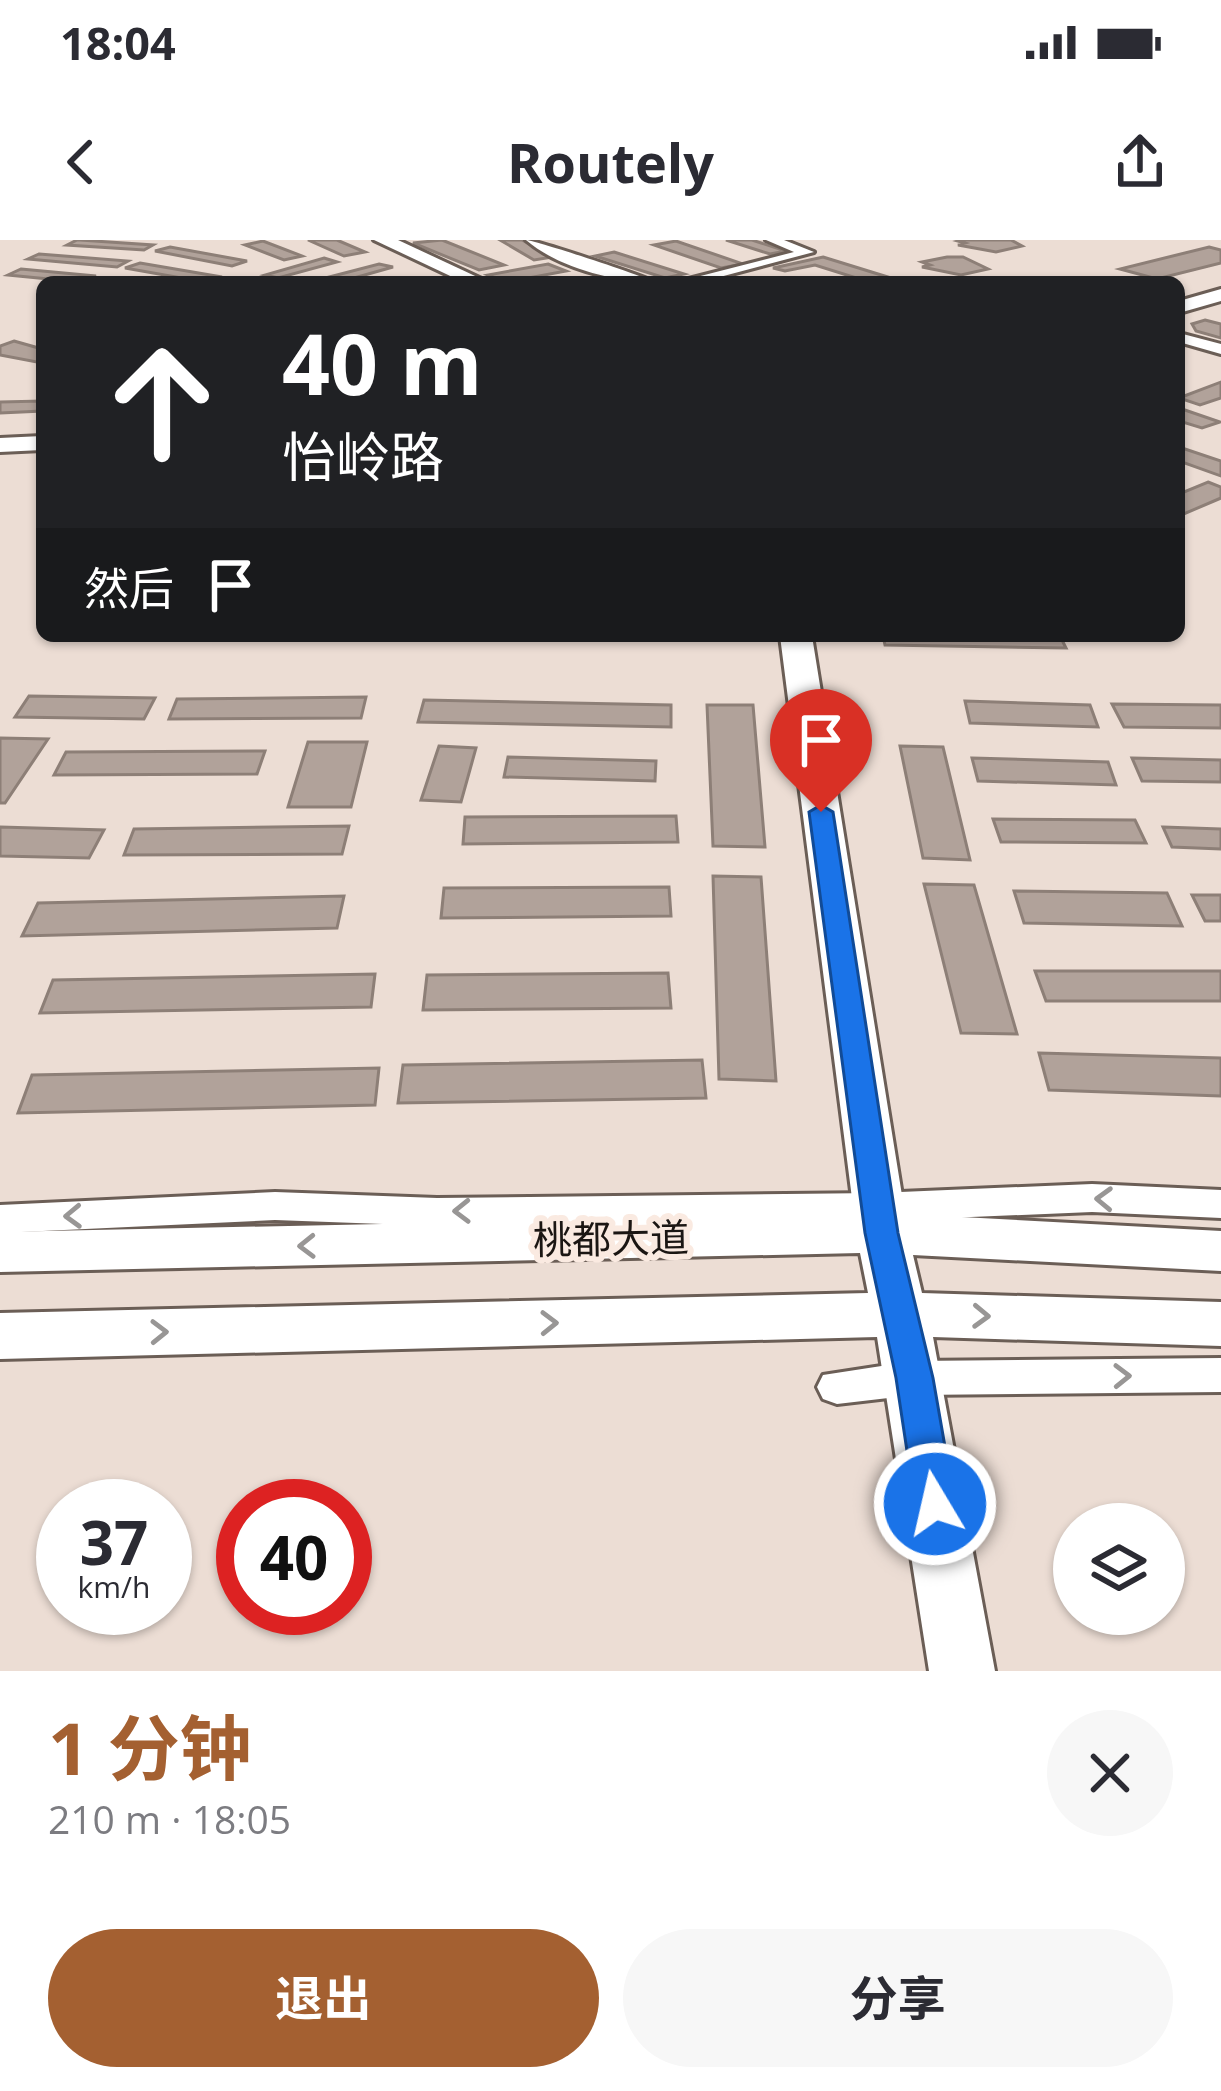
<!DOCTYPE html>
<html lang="zh">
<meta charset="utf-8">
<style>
:root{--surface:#fff;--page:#f7f7f7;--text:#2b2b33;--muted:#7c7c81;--accent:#a46031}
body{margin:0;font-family:"Open Sans","Noto Sans SC",sans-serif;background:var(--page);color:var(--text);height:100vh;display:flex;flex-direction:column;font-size:45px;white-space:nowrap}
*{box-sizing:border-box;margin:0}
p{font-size:39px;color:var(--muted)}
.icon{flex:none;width:66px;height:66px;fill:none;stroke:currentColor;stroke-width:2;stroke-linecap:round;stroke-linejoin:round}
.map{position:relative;height:1431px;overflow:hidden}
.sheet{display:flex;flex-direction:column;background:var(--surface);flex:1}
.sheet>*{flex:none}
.guide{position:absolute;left:36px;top:36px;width:1149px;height:366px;border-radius:18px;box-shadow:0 3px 9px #0004;background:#202124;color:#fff;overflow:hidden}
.buttons{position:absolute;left:1053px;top:1263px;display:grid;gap:24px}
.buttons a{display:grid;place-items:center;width:132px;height:132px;border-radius:50%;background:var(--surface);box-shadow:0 3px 9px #0004;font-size:60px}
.speed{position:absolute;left:36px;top:1239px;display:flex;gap:24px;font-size:60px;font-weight:700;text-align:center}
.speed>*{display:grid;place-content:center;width:156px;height:156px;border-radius:50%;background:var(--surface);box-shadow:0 3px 9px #0004;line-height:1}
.speed small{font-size:30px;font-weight:400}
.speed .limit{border:18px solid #d22;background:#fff;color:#111}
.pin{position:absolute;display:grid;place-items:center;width:102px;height:102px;color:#fff;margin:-123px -51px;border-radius:50% 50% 50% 0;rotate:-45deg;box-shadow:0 0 12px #0007}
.pin .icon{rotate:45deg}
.me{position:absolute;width:132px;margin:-66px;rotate:351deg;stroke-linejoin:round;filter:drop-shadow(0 0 9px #0008)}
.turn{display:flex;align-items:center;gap:42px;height:252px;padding:0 48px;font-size:54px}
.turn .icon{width:156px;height:156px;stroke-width:2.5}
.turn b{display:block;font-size:84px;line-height:102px}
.then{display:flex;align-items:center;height:114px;padding:0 48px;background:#0003;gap:24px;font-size:45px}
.round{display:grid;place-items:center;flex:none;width:126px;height:126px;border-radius:63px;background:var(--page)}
.headline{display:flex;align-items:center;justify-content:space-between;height:204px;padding:0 48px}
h1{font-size:72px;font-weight:700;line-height:90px;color:var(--accent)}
.button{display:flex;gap:24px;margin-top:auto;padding:24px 48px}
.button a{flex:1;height:138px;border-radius:72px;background:var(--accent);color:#fff;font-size:48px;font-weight:700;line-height:138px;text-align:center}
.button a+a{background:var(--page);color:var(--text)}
.status{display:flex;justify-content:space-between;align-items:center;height:84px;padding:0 60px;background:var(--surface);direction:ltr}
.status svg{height:33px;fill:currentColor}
header{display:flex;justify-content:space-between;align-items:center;height:156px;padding:0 48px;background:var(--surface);font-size:54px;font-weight:700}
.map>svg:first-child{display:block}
.building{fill:#b1a29a;stroke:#8d7f77;stroke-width:3}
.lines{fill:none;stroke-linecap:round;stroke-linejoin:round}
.street-casing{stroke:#6b5e56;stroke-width:6}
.secondary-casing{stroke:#6b5e56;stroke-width:6}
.street{fill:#fff;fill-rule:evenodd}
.secondary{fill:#fff;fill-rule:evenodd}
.oneway{stroke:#989695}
.route{fill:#1a73e8;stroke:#114b97;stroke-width:3}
.labels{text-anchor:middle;stroke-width:12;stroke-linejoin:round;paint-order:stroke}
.near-street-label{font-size:39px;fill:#1b1613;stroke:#faeae1}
</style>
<div class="status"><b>18:04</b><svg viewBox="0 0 49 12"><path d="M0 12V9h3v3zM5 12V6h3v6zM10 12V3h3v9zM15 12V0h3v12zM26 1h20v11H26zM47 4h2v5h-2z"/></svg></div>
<header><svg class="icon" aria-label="back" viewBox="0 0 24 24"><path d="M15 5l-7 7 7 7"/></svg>Routely<svg class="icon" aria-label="share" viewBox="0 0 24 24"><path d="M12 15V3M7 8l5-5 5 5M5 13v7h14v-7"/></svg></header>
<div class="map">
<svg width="1221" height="1431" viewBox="0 0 1221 1431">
<rect width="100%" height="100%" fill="#ecddd4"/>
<!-- building -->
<g class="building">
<polygon points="77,0 80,0 153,5 144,10 67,5"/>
<polygon points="308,0 337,0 365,12 344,16"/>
<polygon points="442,0 504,25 479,30 413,3"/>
<polygon points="500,0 522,0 553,17 534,20"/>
<polygon points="726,0 752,0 786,11 770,14"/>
<polygon points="1011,0 1022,6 996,12 958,5 965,3 958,1 962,0"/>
<polygon points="263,1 302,16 284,20 245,5"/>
<polygon points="676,1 743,24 721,28 654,5"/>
<polygon points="170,7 247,21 232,26 155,11"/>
<polygon points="1209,7 1221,10 1221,23 1157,39 1120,29"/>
<polygon points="614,12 684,34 665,38 595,16"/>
<polygon points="39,14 128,21 117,27 28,19"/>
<polygon points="823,17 904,42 869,42 815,25 785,31 773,28"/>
<polygon points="947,17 963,17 988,29 961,35 922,27 930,25 922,22"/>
<polygon points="324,18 337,22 278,38 265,35"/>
<polygon points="140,23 222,37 204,42 125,28"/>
<polygon points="379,24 393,27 340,42 310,42"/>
<polygon points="548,24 566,31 528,38 537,42 505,42 488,35"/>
<polygon points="21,29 96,36 79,42 8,35"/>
<polygon points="1205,80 1221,84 1221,98 1196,91 1192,84"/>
<polygon points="14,101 42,109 42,123 0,115 0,106"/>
<polygon points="1221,142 1221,158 1200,165 1179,158"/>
<polygon points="42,161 42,171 0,173 0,162"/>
<polygon points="1179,168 1220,182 1202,188 1179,181"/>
<polygon points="1179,207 1221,221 1221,236 1179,221"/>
<polygon points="1208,242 1221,247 1221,258 1179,276 1179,254"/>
<polygon points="883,396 1060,396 1066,408 885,405"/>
<polygon points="29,456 155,458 144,479 15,477"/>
<polygon points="366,457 361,478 169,479 177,459"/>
<polygon points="424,460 671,465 671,487 418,482"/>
<polygon points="965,461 1090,465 1098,487 970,483"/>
<polygon points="1112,464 1221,465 1221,488 1124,487"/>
<polygon points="707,465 753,465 765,607 713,606"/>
<polygon points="0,498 48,499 5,563 0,563"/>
<polygon points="308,502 367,502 351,567 288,567"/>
<polygon points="439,506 476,508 461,562 421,560"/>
<polygon points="900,506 943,507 970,620 923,618"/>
<polygon points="265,511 257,534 54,535 66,512"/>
<polygon points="508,517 656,521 655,541 504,537"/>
<polygon points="972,518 1108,522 1116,545 978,541"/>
<polygon points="1132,518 1221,520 1221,542 1142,541"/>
<polygon points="676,576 678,602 463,604 465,577"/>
<polygon points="993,579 1135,580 1146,603 1001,602"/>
<polygon points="349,586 342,614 124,615 134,589"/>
<polygon points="0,587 104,590 89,618 0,616"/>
<polygon points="1163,587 1221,589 1221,609 1172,607"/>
<polygon points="713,636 761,637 776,841 719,839"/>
<polygon points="924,644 974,645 1017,794 961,793"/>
<polygon points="669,647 671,676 441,678 444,648"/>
<polygon points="1014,651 1167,653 1182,686 1024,683"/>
<polygon points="1192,655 1221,655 1221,681 1205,681"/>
<polygon points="344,656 337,688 22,696 38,663"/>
<polygon points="1035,731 1221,731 1221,761 1046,761"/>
<polygon points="668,733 671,768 423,770 427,735"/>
<polygon points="375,734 371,767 40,773 53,740"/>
<polygon points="1039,813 1221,818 1221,856 1049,850"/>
<polygon points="702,820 706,858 398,863 403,825"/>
<polygon points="379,828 375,865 18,873 32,835"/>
</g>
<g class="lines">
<defs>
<g id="street">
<path d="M526,0c8,0 118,36 128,42 -41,0 -97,-15 -128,-42z"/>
<polygon points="766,0 784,0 814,12 701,42 677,42 794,12"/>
<polygon points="1179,93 1221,104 1221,114 1179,102"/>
<polygon points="1092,944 1221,950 1221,978 1092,972 877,981 437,986 275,980 0,993 0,965 275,952 437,958 877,953"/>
<polygon points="1221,1118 1221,1152 914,1155 837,1164 823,1159 817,1147 823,1135 914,1121"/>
</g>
<g id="secondary">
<polygon points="374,0 398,0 488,42 463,42"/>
<polygon points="1221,49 1221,61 1179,73 1179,61"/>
<polygon points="42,196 42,210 0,212 0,198"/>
<polygon points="780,396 812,396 905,974 1221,991 1221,1031 913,1015 922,1053 1221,1062 1221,1106 933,1097 995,1431 929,1431 877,1097 0,1119 0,1073 868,1053 860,1013 0,1032 0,992 854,974"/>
</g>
</defs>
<!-- street casing -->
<use href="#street" class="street-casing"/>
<!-- secondary casing -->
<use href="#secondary" class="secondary-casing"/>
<!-- street -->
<use href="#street" class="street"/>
<!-- secondary -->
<use href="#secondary" class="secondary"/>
</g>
<!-- one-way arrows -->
<defs><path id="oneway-chevron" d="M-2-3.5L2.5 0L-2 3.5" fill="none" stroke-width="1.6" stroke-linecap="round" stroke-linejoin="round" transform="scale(3)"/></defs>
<g class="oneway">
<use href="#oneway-chevron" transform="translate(1104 959) rotate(-178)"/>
<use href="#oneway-chevron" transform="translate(462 971) rotate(179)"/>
<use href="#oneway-chevron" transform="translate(73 976) rotate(178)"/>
<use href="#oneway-chevron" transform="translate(307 1006) rotate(179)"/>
<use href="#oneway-chevron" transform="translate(981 1076) rotate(2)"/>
<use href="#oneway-chevron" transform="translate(549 1083) rotate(-1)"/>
<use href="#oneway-chevron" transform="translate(159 1092) rotate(-1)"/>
<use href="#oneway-chevron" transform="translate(1122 1136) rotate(-1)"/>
</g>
<!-- route -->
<polygon class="route" points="821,565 833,572 898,993 933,1138 955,1264 949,1276 935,1282 921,1276 915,1264 896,1138 865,993 809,572"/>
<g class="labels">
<!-- near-street labels -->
<g class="near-street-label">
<text transform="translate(611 999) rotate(-1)" y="14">桃都大道</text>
</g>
</g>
</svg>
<div class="buttons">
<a><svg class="icon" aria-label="layers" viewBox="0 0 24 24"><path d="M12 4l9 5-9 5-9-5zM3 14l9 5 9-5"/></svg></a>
</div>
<div class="speed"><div>37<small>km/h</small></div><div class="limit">40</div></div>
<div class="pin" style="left:821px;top:572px;background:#d93025"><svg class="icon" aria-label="arrive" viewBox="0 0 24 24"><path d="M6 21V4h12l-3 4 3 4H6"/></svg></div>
<svg class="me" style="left:935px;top:1264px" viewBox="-20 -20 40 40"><circle r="17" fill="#1a73e8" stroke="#fff" stroke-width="3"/><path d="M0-11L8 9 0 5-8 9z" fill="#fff"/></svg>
<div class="guide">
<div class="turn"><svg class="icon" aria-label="ahead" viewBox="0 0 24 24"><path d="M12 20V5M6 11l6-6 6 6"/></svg><div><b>40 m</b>怡岭路</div></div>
<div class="then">然后<svg class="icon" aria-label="arrive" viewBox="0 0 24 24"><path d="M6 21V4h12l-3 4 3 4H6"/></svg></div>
</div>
</div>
<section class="sheet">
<div class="headline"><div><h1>1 分钟</h1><p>210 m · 18:05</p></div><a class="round"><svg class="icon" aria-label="close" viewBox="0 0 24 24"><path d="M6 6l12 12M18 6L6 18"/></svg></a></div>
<div class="button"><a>退出</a><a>分享</a></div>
</section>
